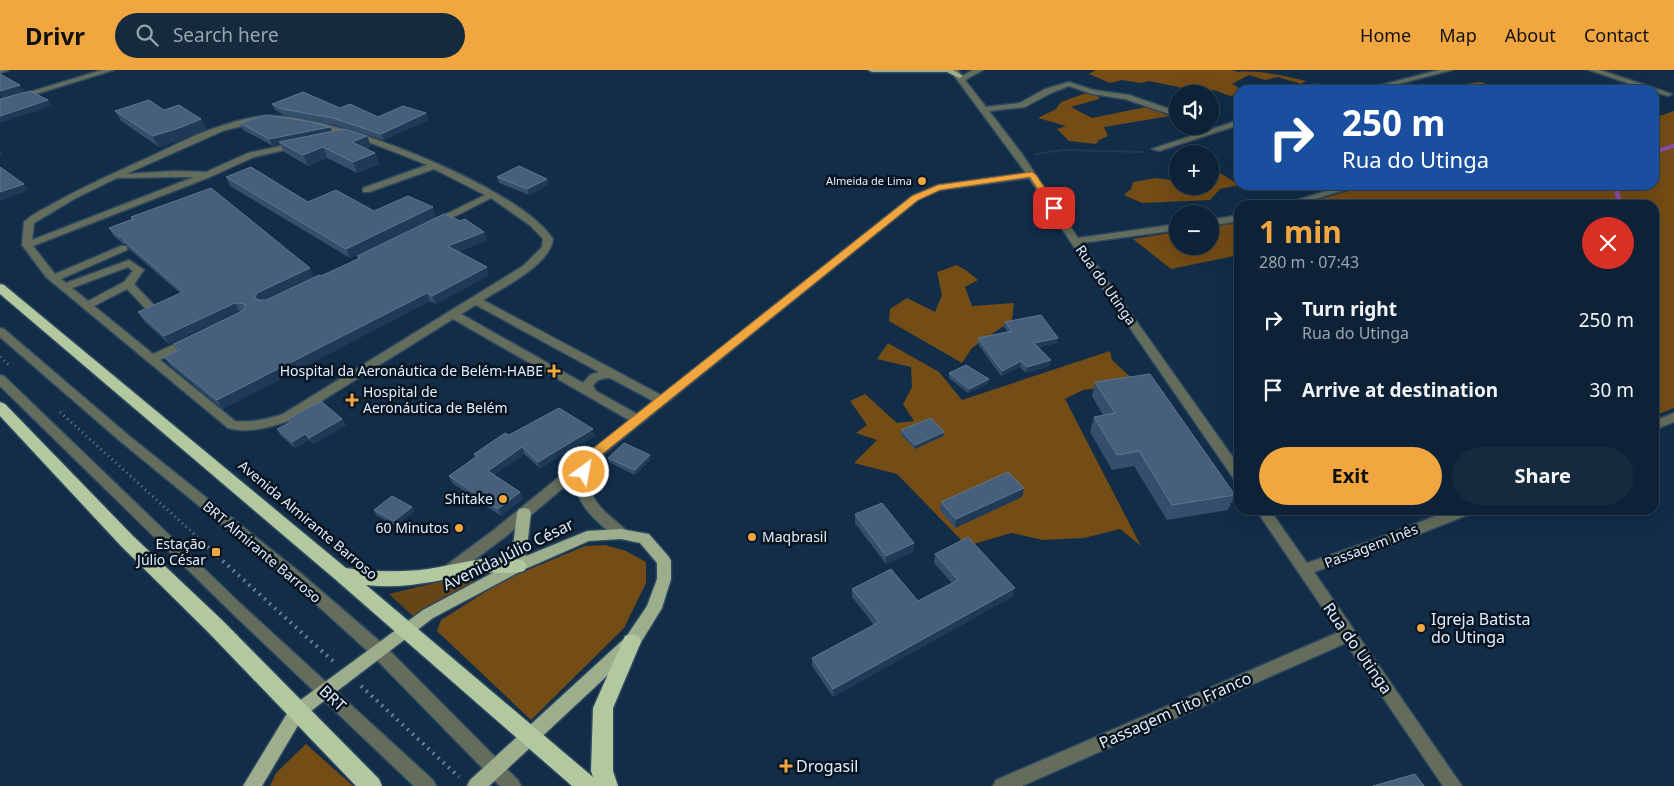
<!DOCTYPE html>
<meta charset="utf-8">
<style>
:root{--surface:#0d2236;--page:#162a3e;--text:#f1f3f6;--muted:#9aa4ad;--line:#2d3f51;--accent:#f1a640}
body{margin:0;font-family:"Noto Sans",sans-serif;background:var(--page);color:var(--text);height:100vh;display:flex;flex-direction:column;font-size:19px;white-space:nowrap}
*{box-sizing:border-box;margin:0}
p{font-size:16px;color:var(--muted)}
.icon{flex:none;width:28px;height:28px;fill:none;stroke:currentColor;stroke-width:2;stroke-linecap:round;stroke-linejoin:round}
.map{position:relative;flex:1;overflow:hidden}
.side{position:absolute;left:1234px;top:130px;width:425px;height:315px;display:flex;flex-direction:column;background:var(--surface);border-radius:15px;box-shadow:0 5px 20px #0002,0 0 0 1px var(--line)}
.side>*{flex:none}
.hud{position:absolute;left:1234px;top:15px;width:425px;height:105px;border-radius:15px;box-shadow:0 5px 20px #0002,0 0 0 1px var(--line);background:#1a4fa0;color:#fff;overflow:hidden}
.controls{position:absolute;left:1169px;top:15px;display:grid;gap:10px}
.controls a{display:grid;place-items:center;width:50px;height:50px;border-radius:50%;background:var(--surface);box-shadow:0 5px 20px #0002,0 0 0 1px var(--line);font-size:25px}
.pin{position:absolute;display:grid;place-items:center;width:42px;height:42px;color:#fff;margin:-21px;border-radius:10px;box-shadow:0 2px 8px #0006}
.me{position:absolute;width:55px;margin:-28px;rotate:32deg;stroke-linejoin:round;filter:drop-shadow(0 0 4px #0008)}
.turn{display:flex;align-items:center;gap:18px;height:105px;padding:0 25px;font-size:22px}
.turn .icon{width:65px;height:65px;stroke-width:2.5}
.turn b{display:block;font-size:35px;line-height:42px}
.round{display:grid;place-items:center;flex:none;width:52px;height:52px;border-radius:26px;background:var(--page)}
.summary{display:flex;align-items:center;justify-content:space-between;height:85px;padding:0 25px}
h1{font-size:30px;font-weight:700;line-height:38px;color:var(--accent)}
.action{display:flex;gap:10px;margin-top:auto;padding:10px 25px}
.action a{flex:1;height:58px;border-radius:30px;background:var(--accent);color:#111;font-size:20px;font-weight:700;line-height:58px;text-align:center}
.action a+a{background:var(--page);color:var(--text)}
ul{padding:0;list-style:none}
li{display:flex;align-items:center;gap:15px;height:70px;padding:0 25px}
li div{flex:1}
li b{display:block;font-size:19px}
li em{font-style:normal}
header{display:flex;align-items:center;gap:30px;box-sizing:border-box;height:70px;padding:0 25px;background:var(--accent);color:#111}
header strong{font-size:24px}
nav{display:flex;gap:28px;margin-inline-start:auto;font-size:18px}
.search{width:350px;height:45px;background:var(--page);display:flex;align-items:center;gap:12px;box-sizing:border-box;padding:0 18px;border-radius:28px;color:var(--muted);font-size:19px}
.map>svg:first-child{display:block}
.green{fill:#674517}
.forest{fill:#744c15}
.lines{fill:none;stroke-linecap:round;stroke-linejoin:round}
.stream-far1{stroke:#8650a9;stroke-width:4}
.stream{stroke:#8650a9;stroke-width:5}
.minor-casing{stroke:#2e4861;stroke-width:3}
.major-casing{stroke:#2e4861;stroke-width:3}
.highway-casing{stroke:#2e4861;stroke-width:3}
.path-far2{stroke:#687e94;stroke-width:2;stroke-dasharray:0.5 2.5;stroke-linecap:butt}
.path-far1{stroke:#687e94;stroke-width:3;stroke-dasharray:1 4;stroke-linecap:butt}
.path{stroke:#687e94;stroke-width:4;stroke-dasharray:2 5;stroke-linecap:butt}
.minor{fill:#646d5c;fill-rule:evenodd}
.major{fill:#9cae8c;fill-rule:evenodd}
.highway{fill:#b2c89f;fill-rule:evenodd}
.wall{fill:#334f6b}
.shaded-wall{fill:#1e3a56}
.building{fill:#46607b;stroke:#5e768f}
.route{fill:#f1a640;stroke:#9d6c2a}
.poi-dot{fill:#f1a640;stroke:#091421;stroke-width:2}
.labels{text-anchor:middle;stroke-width:5;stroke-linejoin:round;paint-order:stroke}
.far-poi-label{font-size:11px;fill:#e1eefd;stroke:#091421;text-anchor:end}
.street-label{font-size:14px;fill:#e1eefd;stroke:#091421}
.poi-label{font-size:14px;fill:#e1eefd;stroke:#091421;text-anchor:end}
.near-street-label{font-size:16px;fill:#e1eefd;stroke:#091421}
.near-poi-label{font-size:16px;fill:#e1eefd;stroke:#091421;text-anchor:start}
</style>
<header>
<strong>Drivr</strong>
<div class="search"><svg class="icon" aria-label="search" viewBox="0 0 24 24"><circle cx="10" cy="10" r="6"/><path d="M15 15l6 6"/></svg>Search here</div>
<nav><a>Home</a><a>Map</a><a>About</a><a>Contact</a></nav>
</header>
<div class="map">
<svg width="1674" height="716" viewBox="0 0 1674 716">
<rect width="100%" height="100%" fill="#112d48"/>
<!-- green -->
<polygon class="green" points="467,505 473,512 414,547 389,524"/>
<!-- forest -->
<g class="forest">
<path d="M1096,0h135l8,2c20,-2 47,4 67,9l-5,3 -23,-7 -13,3 -16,-5 -17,9 11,6h-4v4l-9,2 -16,-6 -12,2 -53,-11 -9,2 -18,-3 -12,3 -21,-9z"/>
<polygon points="1481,12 1502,20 1460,20 1457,19 1455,15"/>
<polygon points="1086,23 1098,25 1099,29 1071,37 1092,48 1146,37 1170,46 1104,57 1108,66 1099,70 1096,74 1069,71 1057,59 1066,56 1038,48 1056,39 1061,32"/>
<polygon points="1674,41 1674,338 1654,346 1654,135 1300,135 1369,115 1654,115 1654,48"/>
<polygon points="1210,104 1222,104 1239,115 1220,119 1210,130 1142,133 1124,125 1131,119 1133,112 1156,108 1177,111 1178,116 1210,116"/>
<polygon points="1239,153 1239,185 1171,199 1133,169 1177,162 1178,176 1210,176 1210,157"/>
<polygon points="957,195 967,201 978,210 965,217 972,236 1014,233 1012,250 972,278 962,293 889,251 890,239 907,228 935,242 942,225 937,202"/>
<polygon points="888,273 939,302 962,330 1110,281 1112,290 1138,314 1083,320 1065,329 1141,476 1120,459 1084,468 1043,470 1011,463 967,476 897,404 854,393 877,370 856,363 867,355 850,331 865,324 897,353 914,351 903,334 912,317 911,297 877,289"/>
<polygon points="605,475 626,481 646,492 646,513 624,558 531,650 437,561 441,550 504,510 585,476"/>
<polygon points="306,674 353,716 270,716 276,703"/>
</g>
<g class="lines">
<!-- stream-far1 -->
<g class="stream-far1">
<polyline points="1654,82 1674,76"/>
<polyline points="1615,115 1618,124"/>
</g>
<!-- stream -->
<polyline class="stream" points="1617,123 1621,135"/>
<defs>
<g id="minor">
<polygon points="0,0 9,0 0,3"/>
<polygon points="102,0 114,0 0,35 0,31"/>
<path d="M950,0h8l4,6 11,-6h10l-18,10 21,27 34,-4 25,-14 24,-7 24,8 36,5 49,17v5l-53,-18 -33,-5 -23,-8 -18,7 -26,14 -36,4 33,43 56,84 100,-14v6l-97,13 158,223v15l-5,-2 -164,-238 -41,-63 -89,12 -22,10 -326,263c-10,35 10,46 34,67l2,4 -2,4 -5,1 -5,-1c-18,-16 -43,-34 -40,-61l-71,60 -51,38 -5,2 -5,-2 -2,-4 2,-4 51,-38 134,-109 -176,-101 -162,101c-19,7 -43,14 -63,8l-182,-151 -24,-32 2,-23c7,-7 17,-12 25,-16 31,-18 63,-32 96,-47 25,-11 49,-25 76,-33 15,-5 31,-10 48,-10 62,-3 251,71 284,123 -3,26 -49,48 -70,61l178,95 251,-199 26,-11 88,-12zM269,50c55,4 107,24 158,45l-64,23v4h6l65,-23 51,26 -55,27v4h6l55,-28 40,28 12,13 -1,8 -19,19 -240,148c-15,5 -32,9 -48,7l-75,-61 34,-17 2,-2 -2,-2h-8l-33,15 -59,-48 33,-17 18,19h8l1,-2 -1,-2 -19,-20 10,-14 -15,-10 -63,23 -5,-4 66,-29v-4h-6l-66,28 -22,-28 177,-69 44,-20 48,-11v-4h-3l-51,11 -42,19 -31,-1 -49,3 99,-44zM175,107h19l-162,63 2,-17 42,-25 41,-20zM128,197l5,4 -9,11 -36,19 -16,-13zM476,235l123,67 -9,3 -7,8 -122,-69zM610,308l43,23 -16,13 -41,-23 -3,-5c3,-7 10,-8 17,-8z"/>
<polygon points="1439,0 1452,0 1375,20 1362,20"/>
<polygon points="1589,0 1600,0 1672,24 1668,26 1654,22 1654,20 1648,20"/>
<polygon points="1313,15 1319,15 1327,20 1313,19"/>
<polygon points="1239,50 1239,55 1159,81 1152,79"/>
<polygon points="1346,115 1360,115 1296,135 1281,135"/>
<polygon points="1239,145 1239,151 1210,156 1210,150"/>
<polygon points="0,258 4,259 128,365 297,500 384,575 518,710 521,716 500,716 372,585 287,508 120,371 0,267"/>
<polygon points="0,305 4,306 243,536 433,710 436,716 414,716 233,544 0,316"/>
<polygon points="1674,343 1674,352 1654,360 1654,351"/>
<polygon points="1256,440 1270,440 1307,493 1371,471 1451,440 1472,440 1470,444 1381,479 1314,502 1462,716 1443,716 1346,573 1022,716 993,716 996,710 1339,562"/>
</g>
<g id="major">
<polygon points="868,0 953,0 963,6 959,8 947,2 872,2"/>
<polygon points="524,438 529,439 531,443 526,486 587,461 621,459 649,464 669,487 671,491 671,509 662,538 638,577 489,716 467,716 470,710 626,567 647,536 657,509 657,493 640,473 621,469 589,471 523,500 433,548 303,647 262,716 243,716 291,637 423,540 511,493 517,443 519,439"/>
</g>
<g id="highway">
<path d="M0,214l4,1 342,283c25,4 49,4 74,2 32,-3 73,-19 104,-9l3,5 -3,5c-13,4 -28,0 -42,2 -39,6 -76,17 -116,12l227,192 -2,-6 2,-63 32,-72 7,-2 7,2 2,6 -28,66v63l5,15h-46l-236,-206 -336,-286z"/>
<polygon points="0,332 5,334 133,466 222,550 379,709 382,716 356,716 208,562 121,476 0,346"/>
</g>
</defs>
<!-- minor casing -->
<use href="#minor" class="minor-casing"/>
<!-- major casing -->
<use href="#major" class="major-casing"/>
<!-- highway casing -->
<use href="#highway" class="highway-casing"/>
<!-- path-far2 -->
<polyline class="path-far2" points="1035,84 1063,80 1143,82"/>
<!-- path-far1 -->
<g class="path-far1">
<polyline points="0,287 9,295"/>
<polyline points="60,342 204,473"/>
</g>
<!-- path -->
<g class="path">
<polyline points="202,472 334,592"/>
<polyline points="361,616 459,707"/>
</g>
<!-- minor -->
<use href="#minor" class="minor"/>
<!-- major -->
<use href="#major" class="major"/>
<!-- highway -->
<use href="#highway" class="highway"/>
</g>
<!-- wall -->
<g class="wall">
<polygon points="272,34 340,38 378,47 426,43 428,50 384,70 335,55 284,45 275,40"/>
<polygon points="164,40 201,49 206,59 187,67 159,77 121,51 115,41"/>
<polygon points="240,53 330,57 332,61 367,66 371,76 366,79 375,83 379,94 357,103 327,88 308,96 284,82 280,74 273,76 243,60"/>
<polygon points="226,107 308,132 374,141 436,147 350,188 230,116"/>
<polygon points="497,107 547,109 548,115 529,125 499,113"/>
<polygon points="131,147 314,206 263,230 266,230 358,189 357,186 460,151 484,162 487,170 458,182 489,205 436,234 430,231 223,339 170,295 164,287 177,281 174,274 242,242 239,241 169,274 144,251 138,242 180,223 129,179 126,174 123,174 114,166 109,158 132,150"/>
<polygon points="1005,252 1057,273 1039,277 1050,296 1026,303 1020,297 1001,306 978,274 978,268 1008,262 1004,257"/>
<polygon points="949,303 988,313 968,323 949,308"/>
<polygon points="1095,312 1235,425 1228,440 1167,450 1134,396 1112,400 1090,362 1094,347 1103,345 1092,326"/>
<polygon points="288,349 342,349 346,355 313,374 309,370 295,378 281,366 277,359 290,353"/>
<polygon points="901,360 944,362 943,366 915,379 901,365"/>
<polygon points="509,365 595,366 540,398 524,384 494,405 520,422 523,429 501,446 452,413 449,406 475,388 474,384"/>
<polygon points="608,388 651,389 635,405 609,392"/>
<polygon points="1022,427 955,458 940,440 941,432"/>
<polygon points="412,437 414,441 396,456 376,445 374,440"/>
<polygon points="855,444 914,473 913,482 886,494 855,453"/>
<polygon points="935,484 1013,526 833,627 812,596 812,588 874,555 852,527 852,519 918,531 952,513 934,493"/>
</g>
<!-- shaded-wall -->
<g class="shaded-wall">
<polygon points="20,15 25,22 2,28 0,24 0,21"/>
<polygon points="48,30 52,36 0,53 0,46"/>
<polygon points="426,43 428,50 384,70 381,64"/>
<polygon points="201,49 206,59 187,67 159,77 153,66"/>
<polygon points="330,57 333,64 279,72 280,74 273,76 269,69"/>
<polygon points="367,66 371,76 356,83 352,72"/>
<polygon points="323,77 327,88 308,96 303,85"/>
<polygon points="0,79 3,84 0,85"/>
<polygon points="375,83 379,94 357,103 353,92"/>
<polygon points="547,109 548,115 529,125 527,119"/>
<polygon points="24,114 29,120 0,131 0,122"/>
<polygon points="433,137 436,147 350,188 346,179"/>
<polygon points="484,162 487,170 451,185 448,176"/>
<polygon points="487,197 489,205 436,234 432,226"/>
<polygon points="310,198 314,206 261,231 259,236 255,227 257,223"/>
<polygon points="427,223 430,231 223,339 217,330"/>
<polygon points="235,233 239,241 169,274 164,266"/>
<polygon points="1058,268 1057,273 1033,278 1034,273"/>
<polygon points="1051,290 1050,296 1026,303 1027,297"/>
<polygon points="1021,291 1020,297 1001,306 1002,301"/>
<polygon points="989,309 988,313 968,323 969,319"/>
<polygon points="342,349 346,355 313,374 309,368"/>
<polygon points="593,359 595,366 540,398 538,392"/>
<polygon points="944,362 943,366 915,379 915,375"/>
<polygon points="305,364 309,370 295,378 292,372"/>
<polygon points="522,377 524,384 490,408 488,401"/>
<polygon points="650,385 651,389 635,405 635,400"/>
<polygon points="1024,418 1022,427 955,458 956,449"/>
<polygon points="520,422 523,429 501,446 498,439"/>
<polygon points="412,437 414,441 396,456 394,451"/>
<polygon points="914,473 913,482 886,494 886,486"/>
<polygon points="1015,518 1013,526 833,627 833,619"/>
</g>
<!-- building -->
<g class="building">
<polygon points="0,4 20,15 0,21"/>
<polygon points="30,21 48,30 0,46 0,29"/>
<polygon points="303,22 340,38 350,34 378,47 403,36 426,43 381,64 333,48 282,39 272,34"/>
<polygon points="149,30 164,40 179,35 201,49 182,57 153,66 115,41"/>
<polygon points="266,45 307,51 330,57 269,69 240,53"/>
<polygon points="344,59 367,66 352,72 375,83 353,92 323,77 303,85 279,72"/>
<polygon points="519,96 547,109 527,119 497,107"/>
<polygon points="0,97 24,114 0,122"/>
<polygon points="251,97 308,132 336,120 374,141 408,126 433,137 346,179 226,107"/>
<polygon points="211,118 310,198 257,223 255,227 258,230 266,230 319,205 321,206 360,188 357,186 444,144 460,151 465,149 484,162 448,176 487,197 432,226 427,223 217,330 164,287 179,280 174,274 244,240 245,234 235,233 164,266 138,242 183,222 124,171 123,167 118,166 109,158 133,149 131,147"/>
<polygon points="1041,245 1058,268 1034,273 1051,290 1027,297 1021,291 1002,301 978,268 1012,261 1005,252"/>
<polygon points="966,295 989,309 969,319 949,303"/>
<polygon points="1150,304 1235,425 1172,435 1139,381 1117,385 1094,347 1115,343 1095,312"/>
<polygon points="321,331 342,349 309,368 305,364 292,372 277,359 291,352 288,349"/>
<polygon points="559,338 593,359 538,392 522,377 488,401 520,422 498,439 449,406 477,386 474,384 505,363 509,365"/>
<polygon points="931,348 944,362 915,375 901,360"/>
<polygon points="624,373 650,385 635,400 608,388"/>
<polygon points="1008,402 1024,418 956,449 941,432"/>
<polygon points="392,426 412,437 394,451 374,440"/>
<polygon points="882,433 914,473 886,486 855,444"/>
<polygon points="968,467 1015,518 833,619 812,588 879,552 852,519 891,499 918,531 958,510 935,484"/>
<polygon points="1415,704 1424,716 1373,716"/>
</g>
<!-- route -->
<polygon class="route" points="1032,102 1036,105 1058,138 1057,139 1051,139 1030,107 940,120 918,130 591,393 588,405 580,405 578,402 581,388 912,126 938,115"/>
<!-- markers -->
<g class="poi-dot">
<circle cx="922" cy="111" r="5"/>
<path d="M551.5 293.5h5v5h5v5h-5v5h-5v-5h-5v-5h5z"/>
<path d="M349.5 322.5h5v5h5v5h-5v5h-5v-5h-5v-5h5z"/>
<circle cx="503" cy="429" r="5"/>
<circle cx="459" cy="458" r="5"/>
<circle cx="752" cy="467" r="5"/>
<rect x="211" y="477" width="10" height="10" rx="2.5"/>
<circle cx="1421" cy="558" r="5"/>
<path d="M783.5 688.5h5v5h5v5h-5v5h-5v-5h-5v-5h5z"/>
</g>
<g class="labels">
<!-- far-poi labels -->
<g class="far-poi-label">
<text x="912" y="115">Almeida de Lima</text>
</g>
<!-- street labels -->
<g class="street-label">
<text transform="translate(1106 215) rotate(55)" y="5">Rua do Utinga</text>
<text transform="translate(308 450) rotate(40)" y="5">Avenida Almirante Barroso</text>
<text transform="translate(1371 476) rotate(-21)" y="5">Passagem Inês</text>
<text transform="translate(262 482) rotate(40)" y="5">BRT Almirante Barroso</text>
</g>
<!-- poi labels -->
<g class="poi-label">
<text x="543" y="306">Hospital da Aeronáutica de Belém-HABE</text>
<text x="363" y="327" text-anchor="start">Hospital de<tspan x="363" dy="16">Aeronáutica de Belém</tspan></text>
<text x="493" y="434">Shitake</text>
<text x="449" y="463">60 Minutos</text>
<text x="762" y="472" text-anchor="start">Maqbrasil</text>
<text x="206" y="479">Estação<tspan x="206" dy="16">Júlio César</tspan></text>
</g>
<!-- near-street labels -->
<g class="near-street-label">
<text transform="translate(508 484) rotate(-26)" y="6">Avenida Júlio César</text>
<text transform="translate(1358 578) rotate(55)" y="6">Rua do Utinga</text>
<text transform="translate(333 628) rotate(43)" y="6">BRT</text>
<text transform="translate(1175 640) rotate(-24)" y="6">Passagem Tito Franco</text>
</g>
<!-- near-poi labels -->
<g class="near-poi-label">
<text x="1431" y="555">Igreja Batista<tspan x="1431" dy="18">do Utinga</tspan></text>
<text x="796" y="702">Drogasil</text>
</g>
</g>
</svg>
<div class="controls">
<a><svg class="icon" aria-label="sound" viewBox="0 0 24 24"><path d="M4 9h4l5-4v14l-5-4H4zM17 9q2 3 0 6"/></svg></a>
<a>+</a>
<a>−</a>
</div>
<div class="pin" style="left:1054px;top:138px;background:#d93025"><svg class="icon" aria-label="arrive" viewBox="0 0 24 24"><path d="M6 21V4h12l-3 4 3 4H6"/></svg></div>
<svg class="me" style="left:584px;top:402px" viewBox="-20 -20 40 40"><circle r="17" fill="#f1a640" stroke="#fff" stroke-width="3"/><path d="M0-11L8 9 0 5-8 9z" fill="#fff"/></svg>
<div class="hud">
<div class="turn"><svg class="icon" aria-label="right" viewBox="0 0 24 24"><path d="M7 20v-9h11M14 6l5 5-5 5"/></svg><div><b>250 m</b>Rua do Utinga</div></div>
</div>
<section class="side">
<div class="summary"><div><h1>1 min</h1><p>280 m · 07:43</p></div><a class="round" style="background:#d93025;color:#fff"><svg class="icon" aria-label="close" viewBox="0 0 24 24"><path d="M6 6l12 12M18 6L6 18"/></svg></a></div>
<ul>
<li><svg class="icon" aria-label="right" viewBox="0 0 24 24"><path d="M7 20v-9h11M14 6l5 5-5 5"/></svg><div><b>Turn right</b><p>Rua do Utinga</p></div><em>250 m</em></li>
<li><svg class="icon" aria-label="arrive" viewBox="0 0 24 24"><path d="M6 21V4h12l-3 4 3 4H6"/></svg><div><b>Arrive at destination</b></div><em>30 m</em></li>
</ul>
<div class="action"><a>Exit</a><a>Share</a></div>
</section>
</div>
